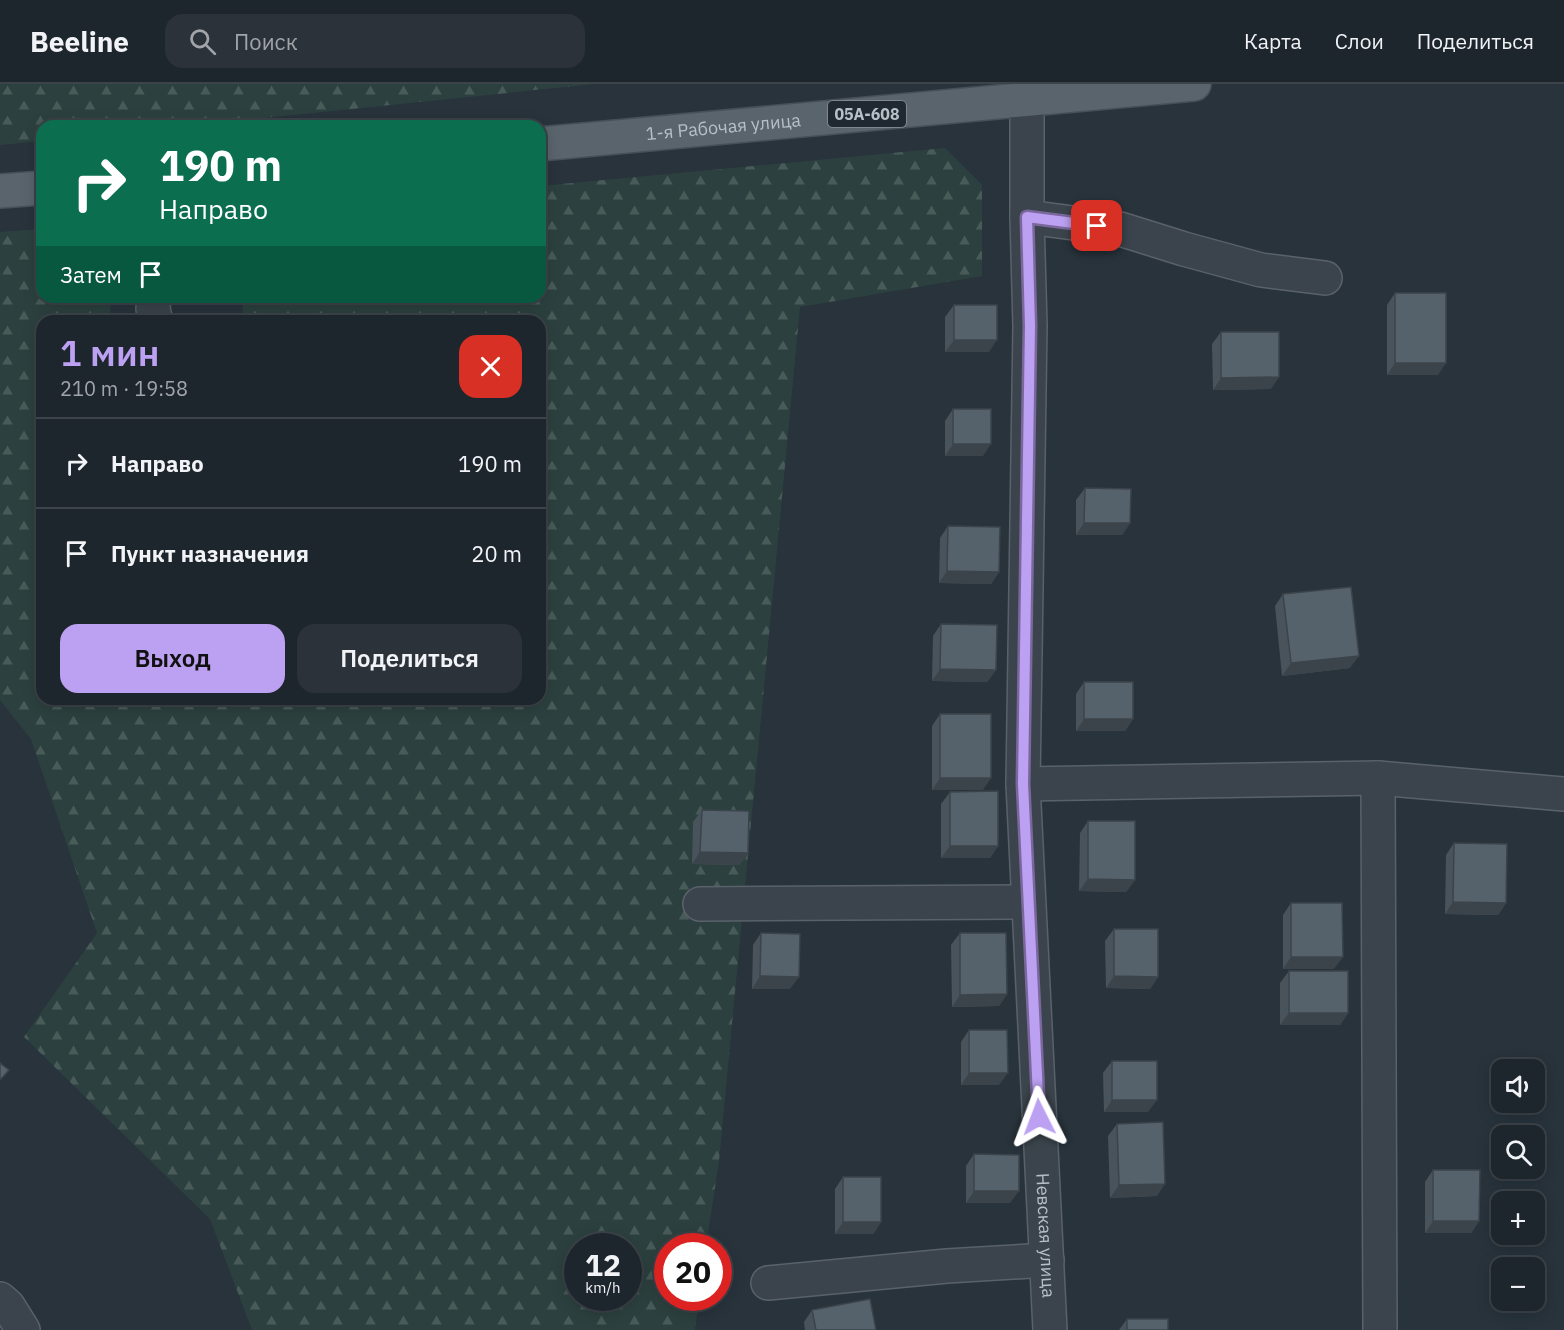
<!DOCTYPE html>
<html lang="ru">
<meta charset="utf-8">
<style>
:root{--surface:#1e262d;--page:#2b3239;--text:#f1f3f6;--muted:#a1a5aa;--line:#3c4349;--accent:#bca0f2}
body{margin:0;font-family:"IBM Plex Sans",sans-serif;background:var(--page);color:var(--text);height:100vh;display:flex;flex-direction:column;font-size:22px;white-space:nowrap}
*{box-sizing:border-box;margin:0}
p{font-size:20px;color:var(--muted)}
.icon{flex:none;width:33px;height:33px;fill:none;stroke:currentColor;stroke-width:2;stroke-linecap:round;stroke-linejoin:round}
.map{position:relative;flex:1;overflow:hidden}
.drawer{position:absolute;left:36px;top:231px;width:510px;height:390px;display:flex;flex-direction:column;background:var(--surface);border-radius:18px;box-shadow:0 3px 15px #0003,0 0 0 2px var(--line)}
.drawer>*{flex:none}
.banner{position:absolute;left:36px;top:36px;width:510px;height:183px;border-radius:18px;box-shadow:0 3px 15px #0003,0 0 0 2px var(--line);background:#0b6e4f;color:#fff;overflow:hidden}
.fabs{position:absolute;left:1491px;top:975px;display:grid;gap:12px}
.fabs a{display:grid;place-items:center;width:54px;height:54px;border-radius:12px;background:var(--surface);box-shadow:0 3px 15px #0003,0 0 0 2px var(--line);font-size:30px}
.speed{position:absolute;left:564px;top:1149px;display:flex;gap:12px;font-size:30px;font-weight:700;text-align:center}
.speed>*{display:grid;place-content:center;width:78px;height:78px;border-radius:50%;background:var(--surface);box-shadow:0 3px 15px #0003,0 0 0 2px var(--line);line-height:1}
.speed small{font-size:15px;font-weight:400}
.speed .limit{border:9px solid #d22;background:#fff;color:#111}
.pin{position:absolute;display:grid;place-items:center;width:51px;height:51px;color:#fff;margin:-26px;border-radius:12px;box-shadow:0 3px 9px #0006}
.me{position:absolute;width:66px;margin:-33px;rotate:357deg;stroke-linejoin:round;filter:drop-shadow(0 0 4px #0008)}
.turn{display:flex;align-items:center;gap:21px;height:126px;padding:0 24px;font-size:27px}
.turn .icon{width:78px;height:78px;stroke-width:2.5}
.turn b{display:block;font-size:42px;line-height:51px}
.then{display:flex;align-items:center;height:57px;padding:0 24px;background:#0003;gap:12px;font-size:22px}
.round{display:grid;place-items:center;flex:none;width:63px;height:63px;border-radius:18px;background:var(--page)}
.summary{display:flex;align-items:center;justify-content:space-between;height:102px;padding:0 24px}
h1{font-size:36px;font-weight:600;line-height:45px;color:var(--accent)}
.cta{display:flex;gap:12px;margin-top:auto;padding:12px 24px}
.cta a{flex:1;height:69px;border-radius:18px;background:var(--accent);color:#111;font-size:24px;font-weight:600;line-height:69px;text-align:center}
.cta a+a{background:var(--page);color:var(--text)}
ul{padding:0;list-style:none}
li{display:flex;align-items:center;gap:18px;height:90px;padding:0 24px;border-top:2px solid var(--line)}
li div{flex:1}
li b{display:block;font-size:22px}
li em{font-style:normal}
header{display:flex;align-items:center;gap:36px;box-sizing:border-box;height:84px;padding:0 30px;background:var(--surface);border-bottom:2px solid var(--line)}
header strong{font-size:28px}
nav{display:flex;gap:33px;margin-inline-start:auto;font-size:21px}
.search{width:420px;height:54px;background:var(--page);display:flex;align-items:center;gap:15px;box-sizing:border-box;padding:0 21px;border-radius:18px;color:var(--muted);font-size:22px}
.map>svg:first-child{display:block}
.forest{fill:url(#forest-firs);fill-rule:evenodd}
.lines{fill:none;stroke-linecap:round;stroke-linejoin:round}
.minor-casing{stroke:#59626a;stroke-width:36}
.major-casing{stroke:#475058;stroke-width:36}
.minor{stroke:#3b444c;stroke-width:33}
.major{stroke:#59646c;stroke-width:33}
.wall{fill:#49535c}
.shaded-wall{fill:#3c444b}
.building{fill:#55616b;stroke:#3c444b;stroke-width:1.5}
.route-casing{stroke:#7a689d;stroke-width:15}
.route{stroke:#bca0f2;stroke-width:10}
.labels{text-anchor:middle;stroke-width:5;stroke-linejoin:round;paint-order:stroke}
.shield{fill:#202932;stroke:#8a929a;stroke-width:1.5}
.shield-label{font-size:16px;font-weight:bold;fill:#b7bfc7}
.street-label{font-size:18px;fill:#b7bfc7;stroke:#202932}
</style>
<header>
<strong>Beeline</strong>
<div class="search"><svg class="icon" aria-label="search" viewBox="0 0 24 24"><circle cx="10" cy="10" r="6"/><path d="M15 15l6 6"/></svg>Поиск</div>
<nav><a>Карта</a><a>Слои</a><a>Поделиться</a></nav>
</header>
<div class="map">
<svg width="1564" height="1246" viewBox="0 0 1564 1246">
<defs>
<pattern id="forest-firs" width="22" height="20" patternUnits="userSpaceOnUse" patternTransform="scale(1.5)"><rect width="22" height="20" fill="#2c413f"/><path d="M5 1l3.5 6h-7zM16 11l3.5 6h-7z" fill="#485b59"/></pattern>
</defs>
<rect width="100%" height="100%" fill="#28333c"/>
<!-- forest -->
<g class="forest">
<polygon points="0,0 594,0 185,42 42,42 42,57 0,61"/>
<path d="M945,64l37,37v91l-182,31 -81,854 -13,85h-38v52h31l-4,32h-443l-42,-111 -186,-182 73,-104 -66,-194 -31,-39v-468l42,-3v68h68l1,24h-69v378h498v-378h-277l-20,-4 -1,-20h298v-111zM578,1162h50v52h-50z"/>
</g>
<g class="lines">
<defs>
<g id="minor">
<path id="s1" d="M1027,15v118l3,109 -7,458 27,546"/>
<polyline points="1027,133 1120,145 1184,165 1261,186 1325,194"/>
<polyline points="154,213 153,225 156,237"/>
<polyline points="1378,694 1380,1246"/>
<polyline points="1023,700 1378,694 1564,710"/>
<polyline points="700,820 1028,818"/>
<polyline points="768,1199 947,1182 1047,1176"/>
<polyline points="0,1215 8,1222 23,1246"/>
</g>
<g id="major">
<path id="s2" d="M540,60l654,-60"/>
<polyline points="0,107 42,104"/>
</g>
</defs>
<!-- minor casing -->
<use href="#minor" class="minor-casing"/>
<!-- major casing -->
<use href="#major" class="major-casing"/>
<!-- minor -->
<use href="#minor" class="minor"/>
<!-- major -->
<use href="#major" class="major"/>
</g>
<!-- wall -->
<g class="wall">
<polygon points="1395,209 1438,291 1387,291 1387,221"/>
<polygon points="954,221 989,268 945,268 945,233"/>
<polygon points="1221,248 1271,305 1213,306 1212,260"/>
<polygon points="953,325 983,372 945,372 945,337"/>
<polygon points="1085,404 1130,439 1122,451 1076,451 1076,416"/>
<polygon points="948,442 999,488 991,500 939,499 940,454"/>
<polygon points="1283,510 1350,584 1282,592 1275,522"/>
<polygon points="941,540 996,586 987,598 932,597 933,552"/>
<polygon points="1084,598 1133,635 1125,647 1076,647 1076,610"/>
<polygon points="940,630 983,706 932,706 932,642"/>
<polygon points="950,708 998,762 990,774 941,774 941,720"/>
<polygon points="702,726 748,769 739,781 692,780 693,738"/>
<polygon points="1088,737 1135,796 1126,808 1079,807 1080,749"/>
<polygon points="1454,759 1506,819 1498,831 1445,830 1446,771"/>
<polygon points="1291,819 1334,885 1283,885 1283,831"/>
<polygon points="1114,845 1158,893 1150,905 1106,904 1105,857"/>
<polygon points="761,849 790,905 752,905 753,861"/>
<polygon points="960,849 1007,910 999,922 952,923 951,861"/>
<polygon points="1289,887 1348,929 1340,941 1280,941 1280,899"/>
<polygon points="969,946 999,1001 961,1001 961,958"/>
<polygon points="1112,977 1148,1028 1104,1028 1103,989"/>
<polygon points="1117,1040 1157,1112 1110,1114 1108,1052"/>
<polygon points="974,1070 1010,1119 966,1119 966,1082"/>
<polygon points="1433,1086 1479,1137 1471,1149 1425,1149 1425,1098"/>
<polygon points="843,1093 881,1138 873,1150 835,1150 835,1105"/>
<polygon points="812,1226 876,1246 805,1246 804,1238"/>
<polygon points="1127,1235 1168,1246 1119,1246"/>
</g>
<!-- shaded-wall -->
<g class="shaded-wall">
<polygon points="954,256 997,256 989,268 945,268"/>
<polygon points="1395,279 1446,279 1438,291 1387,291"/>
<polygon points="1279,293 1271,305 1213,306 1221,294"/>
<polygon points="953,360 991,360 983,372 945,372"/>
<polygon points="1084,439 1130,439 1122,451 1076,451"/>
<polygon points="947,487 999,488 991,500 939,499"/>
<polygon points="1359,572 1350,584 1282,592 1291,579"/>
<polygon points="940,585 996,586 987,598 932,597"/>
<polygon points="1084,635 1133,635 1125,647 1076,647"/>
<polygon points="940,694 991,694 983,706 932,706"/>
<polygon points="950,762 998,762 990,774 941,774"/>
<polygon points="700,768 748,769 739,781 692,780"/>
<polygon points="1088,795 1135,796 1126,808 1079,807"/>
<polygon points="1453,818 1506,819 1498,831 1445,830"/>
<polygon points="1291,873 1343,873 1334,885 1283,885"/>
<polygon points="760,892 799,893 790,905 752,905"/>
<polygon points="1114,892 1158,893 1150,905 1106,904"/>
<polygon points="1007,910 999,922 952,923 960,911"/>
<polygon points="1289,929 1348,929 1340,941 1280,941"/>
<polygon points="969,989 1008,989 999,1001 961,1001"/>
<polygon points="1112,1016 1157,1016 1148,1028 1104,1028"/>
<polygon points="1165,1100 1157,1112 1110,1114 1119,1101"/>
<polygon points="974,1107 1019,1107 1010,1119 966,1119"/>
<polygon points="1433,1137 1479,1137 1471,1149 1425,1149"/>
<polygon points="843,1138 881,1138 873,1150 835,1150"/>
</g>
<!-- building -->
<g class="building">
<rect x="1395" y="209" width="51" height="70"/>
<rect x="954" y="221" width="43" height="35"/>
<polygon points="1221,248 1279,248 1279,293 1221,294"/>
<rect x="953" y="325" width="38" height="35"/>
<polygon points="1085,404 1131,405 1130,439 1084,439"/>
<polygon points="948,442 1000,443 999,488 947,487"/>
<polygon points="1351,503 1359,572 1291,579 1283,510"/>
<polygon points="941,540 997,541 996,586 940,585"/>
<rect x="1084" y="598" width="49" height="37"/>
<rect x="940" y="630" width="51" height="64"/>
<polygon points="998,707 998,762 950,762 950,708"/>
<polygon points="702,726 749,727 748,769 700,768"/>
<polygon points="1088,737 1135,737 1135,796 1088,795"/>
<polygon points="1454,759 1507,760 1506,819 1453,818"/>
<polygon points="1291,819 1342,819 1343,873 1291,873"/>
<polygon points="1114,845 1158,845 1158,893 1114,892"/>
<polygon points="761,849 800,850 799,893 760,892"/>
<polygon points="960,849 1006,849 1007,910 960,911"/>
<rect x="1289" y="887" width="59" height="42"/>
<polygon points="969,946 1007,946 1008,989 969,989"/>
<rect x="1112" y="977" width="45" height="39"/>
<polygon points="0,979 9,986 0,996"/>
<polygon points="1163,1038 1165,1100 1119,1101 1117,1040"/>
<polygon points="974,1070 1019,1071 1019,1107 974,1107"/>
<polygon points="1433,1086 1480,1086 1479,1137 1433,1137"/>
<rect x="843" y="1093" width="38" height="45"/>
<polygon points="870,1215 876,1246 816,1246 812,1226"/>
<rect x="1127" y="1235" width="41" height="11"/>
</g>
<g class="lines">
<defs>
<polyline id="route" points="1039,1033 1023,700 1030,242 1027,133 1097,142"/>
</defs>
<!-- route casing -->
<use href="#route" class="route-casing"/>
<!-- route -->
<use href="#route" class="route"/>
</g>
<g class="labels">
<!-- shield labels -->
<rect class="shield" x="828" y="17" width="78" height="26" rx="4.5"/>
<g class="shield-label">
<text x="867" y="36">05А-608</text>
</g>
<!-- street labels -->
<g class="street-label">
<text dy="6" stroke="none"><textPath href="#s2" startOffset="184">1-я Рабочая улица</textPath></text>
<text dy="6" stroke="none"><textPath href="#s1" startOffset="1137">Невская улица</textPath></text>
</g>
</g>
</svg>
<div class="fabs">
<a><svg class="icon" aria-label="sound" viewBox="0 0 24 24"><path d="M4 9h4l5-4v14l-5-4H4zM17 9q2 3 0 6"/></svg></a>
<a><svg class="icon" aria-label="search" viewBox="0 0 24 24"><circle cx="10" cy="10" r="6"/><path d="M15 15l6 6"/></svg></a>
<a>+</a>
<a>−</a>
</div>
<div class="speed"><div>12<small>km/h</small></div><div class="limit">20</div></div>
<div class="pin" style="left:1097px;top:142px;background:#d93025"><svg class="icon" aria-label="arrive" viewBox="0 0 24 24"><path d="M6 21V4h12l-3 4 3 4H6"/></svg></div>
<svg class="me" style="left:1039px;top:1033px" viewBox="-20 -20 40 40"><path d="M0-17L14 15 0 8-14 15z" fill="#bca0f2" stroke="#fff" stroke-width="4"/></svg>
<div class="banner">
<div class="turn"><svg class="icon" aria-label="right" viewBox="0 0 24 24"><path d="M7 20v-9h11M14 6l5 5-5 5"/></svg><div><b>190 m</b>Направо</div></div>
<div class="then">Затем<svg class="icon" aria-label="arrive" viewBox="0 0 24 24"><path d="M6 21V4h12l-3 4 3 4H6"/></svg></div>
</div>
<section class="drawer">
<div class="summary"><div><h1>1 мин</h1><p>210 m · 19:58</p></div><a class="round" style="background:#d93025;color:#fff"><svg class="icon" aria-label="close" viewBox="0 0 24 24"><path d="M6 6l12 12M18 6L6 18"/></svg></a></div>
<ul>
<li><svg class="icon" aria-label="right" viewBox="0 0 24 24"><path d="M7 20v-9h11M14 6l5 5-5 5"/></svg><div><b>Направо</b></div><em>190 m</em></li>
<li><svg class="icon" aria-label="arrive" viewBox="0 0 24 24"><path d="M6 21V4h12l-3 4 3 4H6"/></svg><div><b>Пункт назначения</b></div><em>20 m</em></li>
</ul>
<div class="cta"><a>Выход</a><a>Поделиться</a></div>
</section>
</div>
